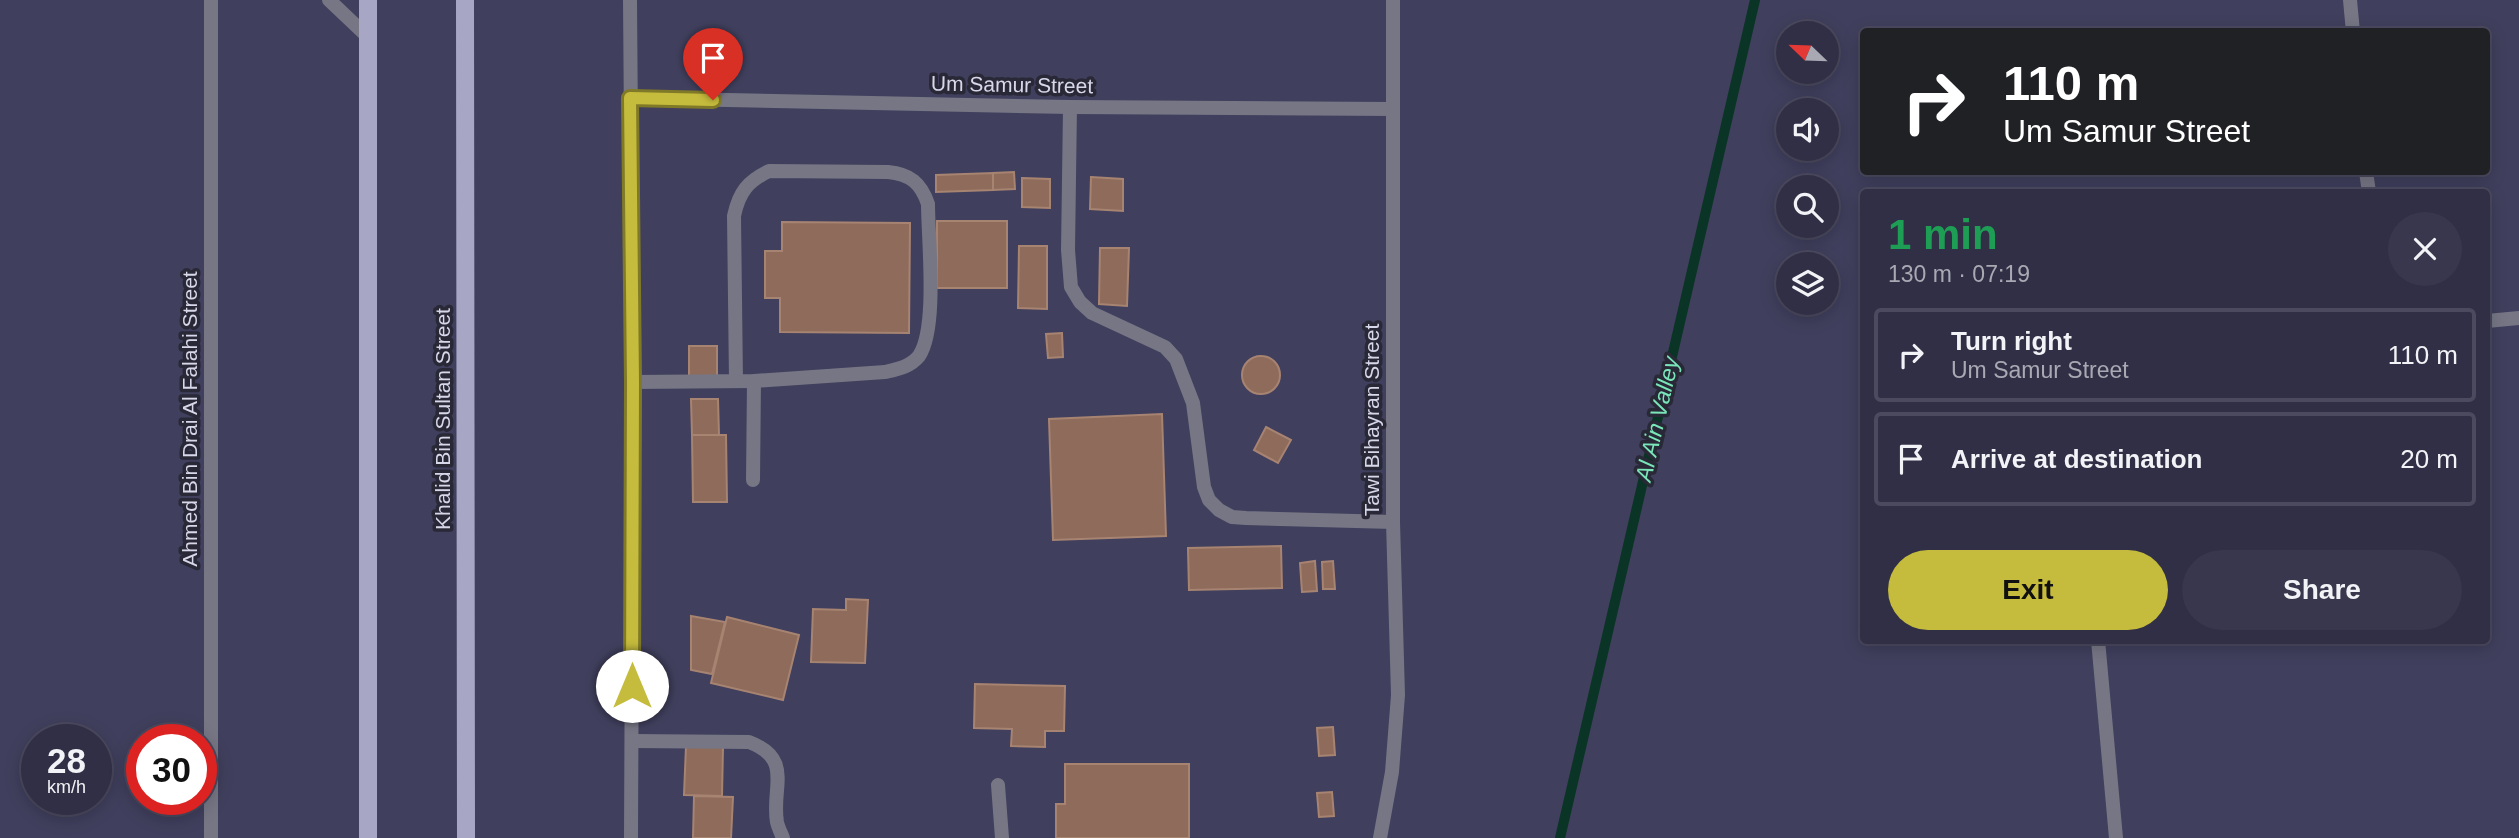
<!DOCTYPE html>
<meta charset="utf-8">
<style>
:root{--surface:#302f46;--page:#38374d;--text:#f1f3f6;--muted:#a8a9b3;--line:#4b4a5f;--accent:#c5bc3d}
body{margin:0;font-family:Arial,sans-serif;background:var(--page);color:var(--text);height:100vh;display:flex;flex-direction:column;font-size:26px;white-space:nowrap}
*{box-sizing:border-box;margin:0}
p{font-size:23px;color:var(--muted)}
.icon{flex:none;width:38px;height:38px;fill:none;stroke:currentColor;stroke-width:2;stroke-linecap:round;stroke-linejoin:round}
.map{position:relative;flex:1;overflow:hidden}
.details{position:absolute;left:1860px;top:189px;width:630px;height:455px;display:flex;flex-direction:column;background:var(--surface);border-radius:7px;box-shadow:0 4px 18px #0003,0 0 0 2px var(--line)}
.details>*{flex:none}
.hud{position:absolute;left:1860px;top:28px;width:630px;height:147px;border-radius:7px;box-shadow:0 4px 18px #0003,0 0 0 2px var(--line);background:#202124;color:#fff;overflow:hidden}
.needle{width:46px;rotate:293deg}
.buttons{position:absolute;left:1776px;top:21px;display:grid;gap:14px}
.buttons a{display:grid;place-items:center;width:63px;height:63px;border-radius:50%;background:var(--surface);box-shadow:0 4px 18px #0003,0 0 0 2px var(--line);font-size:35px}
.speed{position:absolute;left:21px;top:724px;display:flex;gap:14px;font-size:35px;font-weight:700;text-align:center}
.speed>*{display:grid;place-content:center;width:91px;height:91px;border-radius:50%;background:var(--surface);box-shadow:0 4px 18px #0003,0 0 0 2px var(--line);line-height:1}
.speed small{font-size:18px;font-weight:400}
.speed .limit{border:10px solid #d22;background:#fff;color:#111}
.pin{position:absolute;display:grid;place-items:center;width:60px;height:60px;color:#fff;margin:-72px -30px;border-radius:50% 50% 50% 0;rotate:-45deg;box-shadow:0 0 7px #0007}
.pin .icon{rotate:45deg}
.me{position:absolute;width:77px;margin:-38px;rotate:0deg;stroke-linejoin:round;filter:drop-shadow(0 0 5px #0008)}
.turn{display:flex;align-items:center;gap:24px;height:147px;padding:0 28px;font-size:32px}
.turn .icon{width:91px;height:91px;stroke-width:2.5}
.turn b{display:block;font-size:49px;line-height:60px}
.round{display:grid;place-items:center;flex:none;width:74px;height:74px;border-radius:37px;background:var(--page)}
.headline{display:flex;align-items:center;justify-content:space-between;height:119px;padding:0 28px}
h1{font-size:42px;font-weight:700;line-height:52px;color:#1e9e55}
.action{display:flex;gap:14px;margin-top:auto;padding:14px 28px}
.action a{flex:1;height:80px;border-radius:42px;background:var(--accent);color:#111;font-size:28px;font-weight:700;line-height:80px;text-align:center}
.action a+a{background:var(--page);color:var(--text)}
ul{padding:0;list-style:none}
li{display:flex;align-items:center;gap:21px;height:94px;margin:0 14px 10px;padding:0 14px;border:4px solid var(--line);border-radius:7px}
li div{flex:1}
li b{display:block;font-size:26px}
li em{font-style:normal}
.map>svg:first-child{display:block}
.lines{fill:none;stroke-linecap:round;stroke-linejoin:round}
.stream{stroke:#0a3425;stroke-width:10}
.building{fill:#8e6b5b;stroke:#a78372;stroke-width:2}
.service{stroke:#767685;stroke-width:14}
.minor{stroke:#767685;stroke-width:14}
.primary{stroke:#a7a7c5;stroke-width:18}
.route-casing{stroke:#807a28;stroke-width:18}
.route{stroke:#c5bc3d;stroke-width:12}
.labels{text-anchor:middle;stroke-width:7;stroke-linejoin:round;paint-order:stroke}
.street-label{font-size:21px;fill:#d7d7ea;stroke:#282836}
.water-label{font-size:23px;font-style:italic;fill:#79e5b9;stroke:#282836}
</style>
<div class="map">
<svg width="2519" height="838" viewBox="0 0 2519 838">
<rect width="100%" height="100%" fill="#403f5d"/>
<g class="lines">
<!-- stream -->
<polyline class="stream" points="1560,838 1755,0"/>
</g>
<!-- building -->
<g class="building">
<polygon points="1014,172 1015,189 993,190 993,173"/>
<polygon points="993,173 993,190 936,192 936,175"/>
<polygon points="1091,177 1123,179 1123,211 1090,209"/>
<polygon points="1022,178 1050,179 1050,208 1022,207"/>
<rect x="937" y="221" width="70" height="67"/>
<polygon points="782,222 910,223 909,333 780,332 780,298 765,298 765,251 782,251"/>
<polygon points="1019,246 1047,246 1047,309 1018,308"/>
<polygon points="1100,248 1129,248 1127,306 1099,304"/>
<polygon points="1062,333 1063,357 1048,358 1046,334"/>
<rect x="689" y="346" width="28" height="30"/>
<circle cx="1261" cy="375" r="19"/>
<polygon points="691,399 718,399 719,435 692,435"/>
<polygon points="1162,414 1166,536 1053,540 1049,419"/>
<polygon points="1266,427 1291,440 1278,463 1254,450"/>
<polygon points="692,435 726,435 727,502 693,502"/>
<polygon points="1281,546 1282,588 1189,590 1188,548"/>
<polygon points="1315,561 1317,591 1302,592 1300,563"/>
<polygon points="1333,561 1335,589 1323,589 1322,562"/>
<polygon points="846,599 868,600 865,663 811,662 813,609 846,610"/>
<polygon points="691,616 725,622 712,674 691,670"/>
<polygon points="727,617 799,635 783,700 711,683"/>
<polygon points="975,684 1065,686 1064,731 1045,731 1045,747 1011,746 1012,729 974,728"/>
<polygon points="1333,727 1335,755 1319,756 1317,728"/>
<polygon points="686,746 723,747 722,796 684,795"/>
<polygon points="1065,764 1189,764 1189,838 1056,838 1056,804 1065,804"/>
<polygon points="1332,792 1334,816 1319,817 1317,793"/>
<polygon points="694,796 733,797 731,838 693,838"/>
</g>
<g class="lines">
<!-- service -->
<g class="service">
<polyline points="1070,107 1068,250 1071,287 1080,302 1092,313 1165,347 1176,359 1193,403 1204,487 1209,500 1219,510 1232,517 1246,518 1393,522"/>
<path d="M633,382l121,-1 131,-9c13,-3 25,-5 34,-16 19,-28 9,-117 9,-152 -7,-21 -18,-30 -40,-32l-119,-1c-21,10 -30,21 -35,45l2,165"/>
<polyline points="753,480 754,381"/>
<path d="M632,741l117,1c45,17 22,46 28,80 1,5 4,11 6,16"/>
<polyline points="998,785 1002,838"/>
</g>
<!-- minor -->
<g class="minor">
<polyline points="329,0 368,37"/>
<polyline points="630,0 633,382 631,838"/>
<polyline points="2350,0 2353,32"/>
<polyline points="630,98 1070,107 1393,109"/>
<polyline points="2366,172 2369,192"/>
<polyline points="2487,321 2519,318"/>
<polyline points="2098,640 2116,838"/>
<polyline points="211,838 211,0"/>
<polyline points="1380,838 1392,772 1398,695 1393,522 1393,0"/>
</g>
<!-- primary -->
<g class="primary">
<polyline points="368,0 368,838"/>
<polyline points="465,0 466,838"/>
</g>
</g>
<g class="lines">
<defs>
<polyline id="route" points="632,686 633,382 630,98 713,100"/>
</defs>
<!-- route casing -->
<use href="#route" class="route-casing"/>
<!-- route -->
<use href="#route" class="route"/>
</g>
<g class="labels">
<!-- street labels -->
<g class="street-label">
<text transform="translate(1012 85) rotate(1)" y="7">Um Samur Street</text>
<text transform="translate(190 419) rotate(-90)" y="7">Ahmed Bin Drai Al Falahi Street</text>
<text transform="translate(443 419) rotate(-90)" y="7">Khalid Bin Sultan Street</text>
<text transform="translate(1372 420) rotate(-90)" y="7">Tawi Bihayran Street</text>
</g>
<!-- water labels -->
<g class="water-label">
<text transform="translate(1657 419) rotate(-77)" y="8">Al Ain Valley</text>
</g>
</g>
</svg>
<div class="buttons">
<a><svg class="needle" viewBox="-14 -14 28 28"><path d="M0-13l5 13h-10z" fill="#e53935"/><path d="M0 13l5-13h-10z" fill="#a8a9b3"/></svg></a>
<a><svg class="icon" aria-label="sound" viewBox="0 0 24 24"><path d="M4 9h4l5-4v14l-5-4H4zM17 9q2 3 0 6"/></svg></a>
<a><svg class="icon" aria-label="search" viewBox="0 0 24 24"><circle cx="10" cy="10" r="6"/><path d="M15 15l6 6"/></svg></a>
<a><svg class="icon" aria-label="layers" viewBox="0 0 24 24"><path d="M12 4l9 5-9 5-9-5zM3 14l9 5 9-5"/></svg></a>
</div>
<div class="speed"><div>28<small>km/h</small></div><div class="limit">30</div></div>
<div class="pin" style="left:713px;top:100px;background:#d93025"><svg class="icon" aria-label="arrive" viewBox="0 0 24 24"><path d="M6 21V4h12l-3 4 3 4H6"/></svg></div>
<svg class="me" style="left:632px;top:686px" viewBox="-20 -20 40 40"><circle r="19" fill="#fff"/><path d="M0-13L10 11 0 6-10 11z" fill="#c5bc3d"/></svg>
<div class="hud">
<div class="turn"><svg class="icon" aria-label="right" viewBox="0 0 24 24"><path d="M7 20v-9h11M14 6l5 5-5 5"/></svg><div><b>110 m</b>Um Samur Street</div></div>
</div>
<section class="details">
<div class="headline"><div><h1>1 min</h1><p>130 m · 07:19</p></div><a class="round"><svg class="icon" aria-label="close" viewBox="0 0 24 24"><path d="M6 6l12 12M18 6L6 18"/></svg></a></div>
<ul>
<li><svg class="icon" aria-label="right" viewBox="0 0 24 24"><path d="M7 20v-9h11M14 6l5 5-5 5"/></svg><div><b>Turn right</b><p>Um Samur Street</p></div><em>110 m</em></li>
<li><svg class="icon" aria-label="arrive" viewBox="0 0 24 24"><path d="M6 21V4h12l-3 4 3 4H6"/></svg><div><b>Arrive at destination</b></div><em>20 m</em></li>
</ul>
<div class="action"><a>Exit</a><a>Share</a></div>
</section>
</div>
